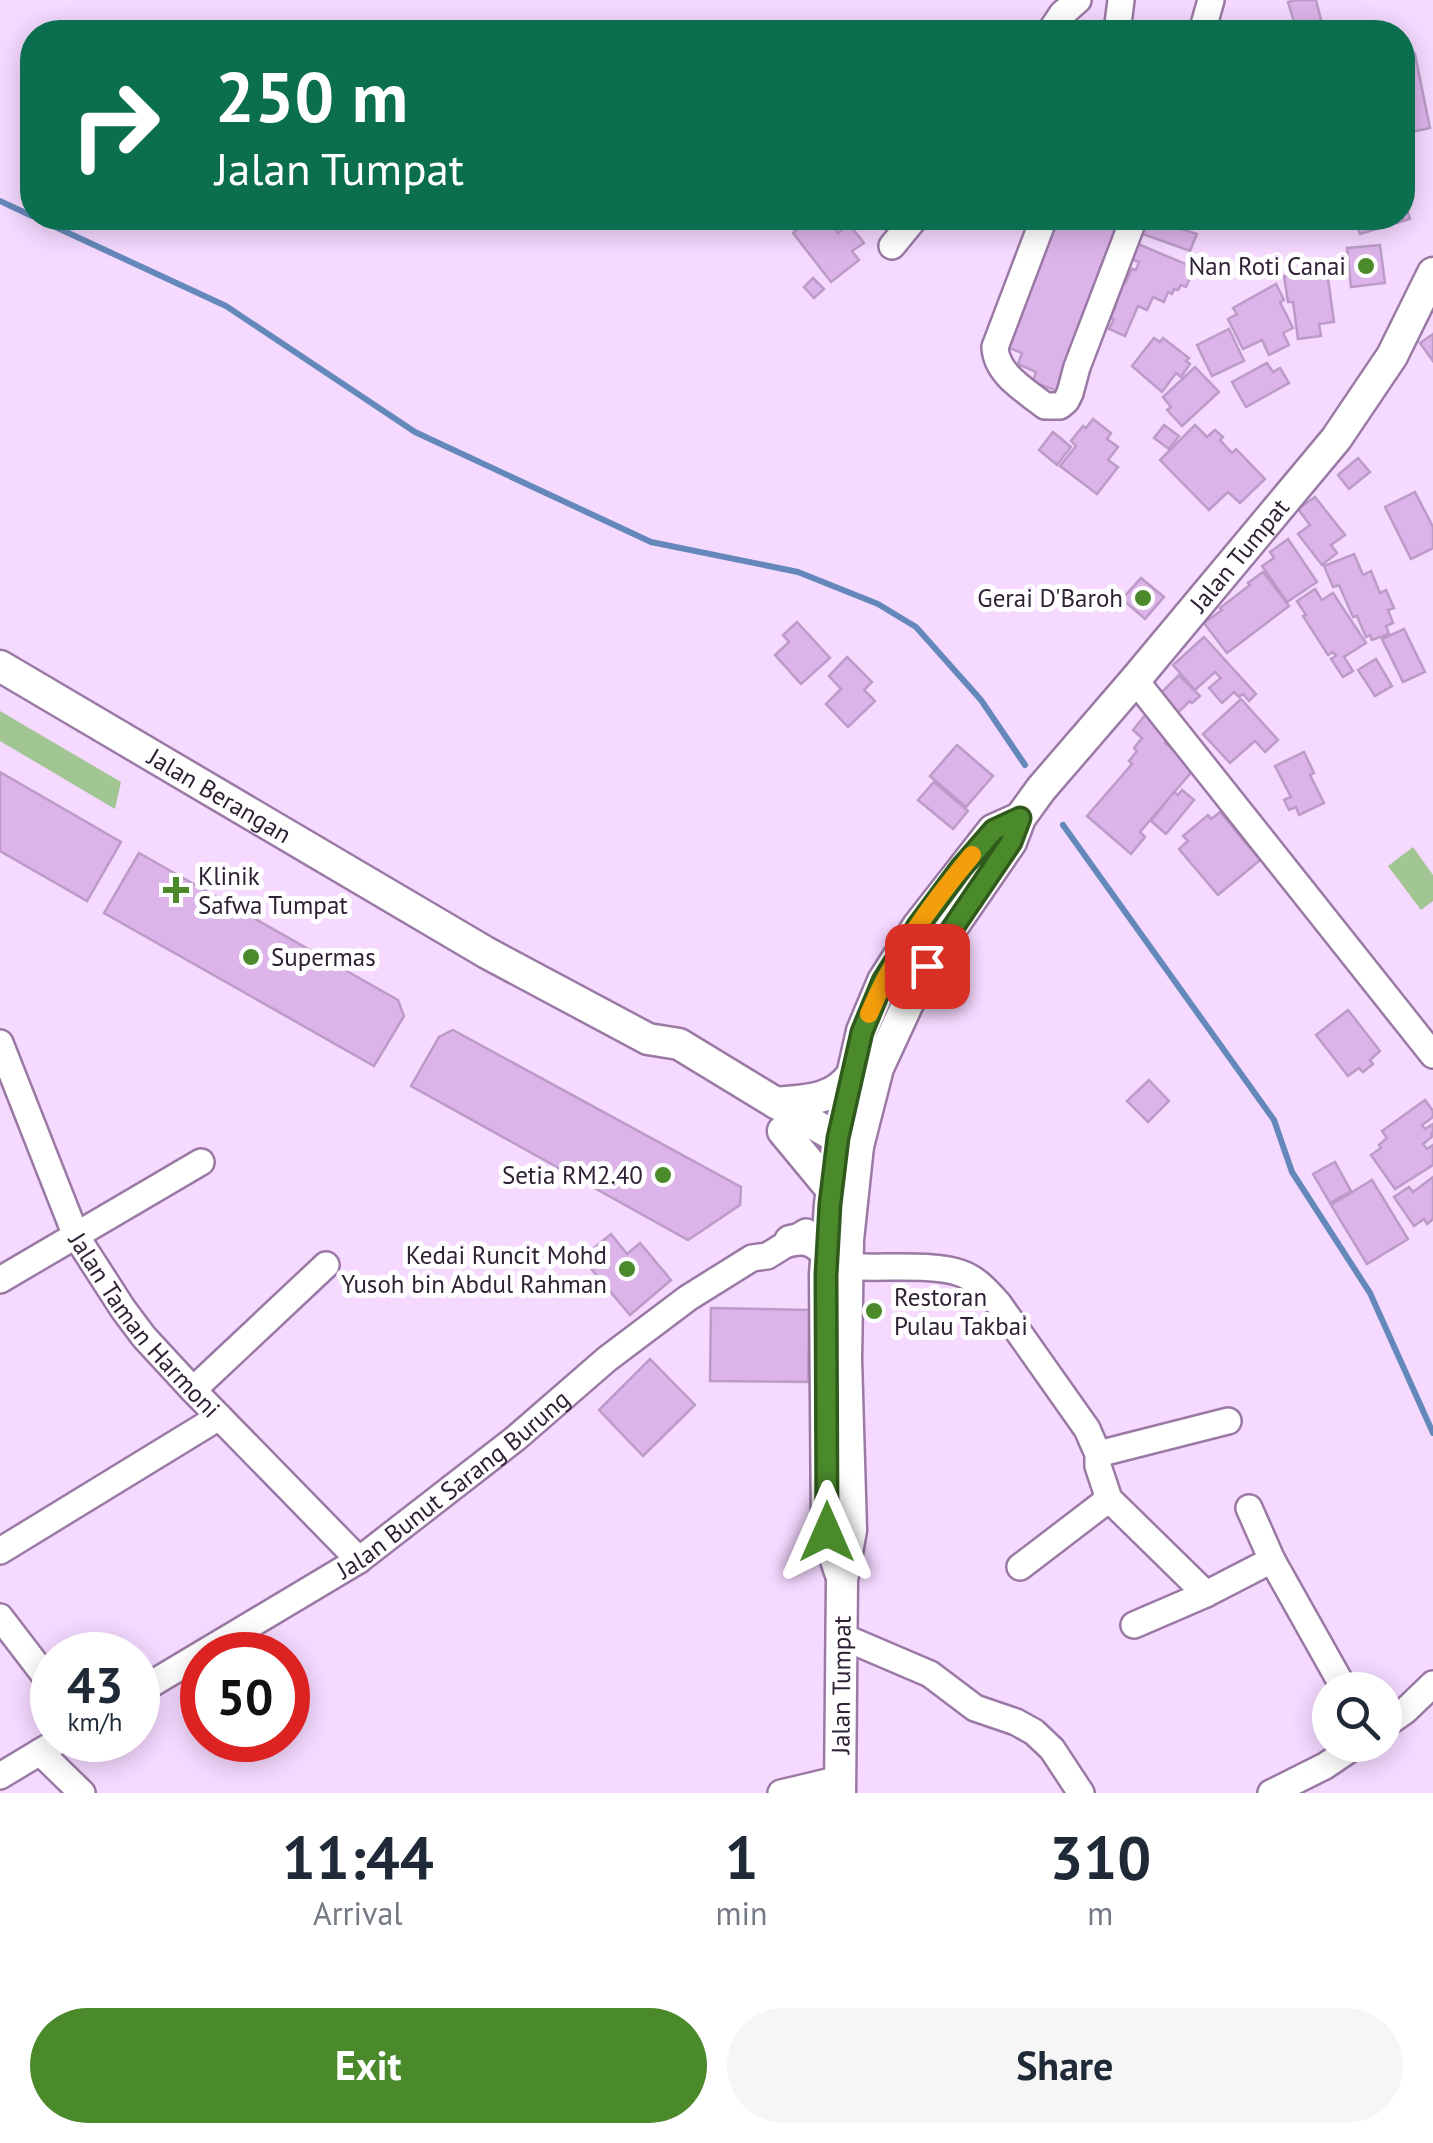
<!DOCTYPE html>
<style>
:root{--surface:#fff;--page:#f6f6f7;--text:#1f2937;--muted:#747a83;--accent:#4a8a2b}
body{margin:0;font-family:"PT Sans",sans-serif;background:var(--page);color:var(--text);height:100vh;display:flex;flex-direction:column;font-size:38px;white-space:nowrap}
*{box-sizing:border-box;margin:0}
p{font-size:32px;color:var(--muted)}
.icon{flex:none;width:55px;height:55px;fill:none;stroke:currentColor;stroke-width:2;stroke-linecap:round;stroke-linejoin:round}
.map{position:relative;height:1793px;overflow:hidden}
.side{display:flex;flex-direction:column;background:var(--surface);flex:1}
.side>*{flex:none}
.hud{position:absolute;left:20px;top:20px;width:1395px;height:210px;border-radius:40px;box-shadow:0 5px 25px #0003;background:#0b6e4f;color:#fff;overflow:hidden}
.fabs{position:absolute;left:1312px;top:1672px;display:grid;gap:20px}
.fabs a{display:grid;place-items:center;width:90px;height:90px;border-radius:50%;background:var(--surface);box-shadow:0 5px 25px #0003;font-size:50px}
.speed{position:absolute;left:30px;top:1632px;display:flex;gap:20px;font-size:50px;font-weight:700;text-align:center}
.speed>*{display:grid;place-content:center;width:130px;height:130px;border-radius:50%;background:var(--surface);box-shadow:0 5px 25px #0003;line-height:1}
.speed small{font-size:25px;font-weight:400}
.speed .limit{border:15px solid #d22;background:#fff;color:#111}
.pin{position:absolute;display:grid;place-items:center;width:85px;height:85px;color:#fff;margin:-42px;border-radius:20px;box-shadow:0 5px 15px #0006}
.me{position:absolute;width:110px;margin:-55px;rotate:0deg;stroke-linejoin:round;filter:drop-shadow(0 0 8px #0008)}
.turn{display:flex;align-items:center;gap:35px;height:210px;padding:0 30px;font-size:45px}
.turn .icon{width:130px;height:130px;stroke-width:2.5}
.turn b{display:block;font-size:70px;line-height:85px}
.eta{display:flex;justify-content:space-evenly;align-items:center;height:170px;text-align:center}
.eta b{font-size:60px;font-weight:700;line-height:70px}
.action{display:flex;gap:20px;margin-top:auto;padding:20px 30px}
.action a{flex:1;height:115px;border-radius:60px;background:var(--accent);color:#fff;font-size:40px;font-weight:700;line-height:115px;text-align:center}
.action a+a{background:var(--page);color:var(--text)}
.map>svg:first-child{display:block}
.green{fill:#a1c693}
.lines{fill:none;stroke-linecap:round;stroke-linejoin:round}
.stream{stroke:#6588ba;stroke-width:6}
.building{fill:#dcb4ea;stroke:#bc9bc8;stroke-width:2.5}
.minor-casing{stroke:#9a7aa5;stroke-width:30}
.major-casing{stroke:#9a7aa5;stroke-width:35}
.minor{stroke:#fff;stroke-width:25}
.major{stroke:#fff;stroke-width:30}
.route-casing{stroke:#305a1c;stroke-width:25}
.route{stroke:#4a8a2b;stroke-width:18}
.slow{stroke:#f59e0b;stroke-width:18}
.poi-dot{fill:#4a8a2b;stroke:#fff;stroke-width:4}
.labels{text-anchor:middle;stroke-width:10;stroke-linejoin:round;paint-order:stroke}
.poi-label{font-size:25px;fill:#2f2234;stroke:#fff;text-anchor:end}
.street-label{font-size:25px;fill:#2f2234;stroke:#fff}
</style>
<div class="map">
<svg width="1433" height="1793" viewBox="0 0 1433 1793">
<rect width="100%" height="100%" fill="#f5d9ff"/>
<!-- green -->
<g class="green">
<polygon points="0,711 121,782 115,809 0,741"/>
<polygon points="1413,847 1433,875 1433,901 1421,910 1388,866"/>
</g>
<g class="lines">
<!-- stream -->
<g class="stream">
<polyline points="0,201 32,216"/>
<polyline points="36,218 226,306 415,432 651,542 798,572 878,604 916,627 981,700 1025,765"/>
<polyline points="1063,825 1274,1120 1292,1172 1370,1293 1433,1433"/>
</g>
</g>
<!-- building -->
<g class="building">
<polygon points="1297,0 1316,0 1324,32 1297,32 1288,2"/>
<polygon points="1415,54 1430,128 1411,132 1408,117 1402,118 1402,56"/>
<polygon points="1402,203 1405,203 1410,219 1360,234 1355,220 1357,218 1402,218"/>
<polygon points="805,218 826,218 838,233 849,224 864,243 852,251 859,260 831,282 793,233 808,221"/>
<polygon points="1065,218 1125,218 1060,392 1033,382 1036,372 1018,364 1022,353 1004,346 1052,219 1063,223"/>
<polygon points="1150,218 1189,218 1184,230 1197,234 1190,251 1140,233 1144,222 1148,223"/>
<polygon points="1138,244 1195,268 1186,287 1181,285 1178,290 1174,289 1172,294 1168,292 1164,302 1153,297 1147,310 1138,306 1125,336 1109,329 1114,319 1110,318 1116,305 1113,303 1122,282 1125,284 1132,269 1136,270 1139,262 1131,259"/>
<polygon points="1380,245 1385,283 1351,287 1347,248"/>
<polygon points="1327,271 1334,322 1319,324 1321,336 1298,339 1293,302 1288,302 1284,276"/>
<polygon points="813,278 824,289 814,298 804,287"/>
<polygon points="1276,284 1284,300 1280,302 1293,328 1283,333 1289,345 1269,355 1262,340 1243,349 1228,319 1237,314 1233,308"/>
<polygon points="1229,329 1244,361 1212,376 1197,345"/>
<polygon points="1433,334 1433,361 1420,343"/>
<polygon points="1154,338 1160,342 1163,338 1189,358 1186,361 1190,364 1181,377 1176,373 1162,392 1132,366"/>
<polygon points="1267,363 1273,372 1280,368 1289,383 1246,407 1232,382"/>
<polygon points="1195,367 1219,392 1182,426 1167,410 1171,407 1163,397"/>
<polygon points="1093,419 1111,433 1107,439 1118,447 1108,460 1118,467 1097,494 1060,466 1076,446 1071,441 1083,426 1086,428"/>
<polygon points="1164,425 1179,436 1169,449 1154,438"/>
<polygon points="1195,425 1207,437 1215,430 1223,437 1220,440 1232,453 1236,449 1265,479 1240,503 1228,492 1209,510 1160,460"/>
<polygon points="1053,432 1071,447 1057,465 1039,450"/>
<polygon points="1358,458 1370,472 1349,489 1338,475"/>
<polygon points="1415,492 1433,527 1433,548 1411,559 1385,507"/>
<polygon points="1315,497 1345,535 1331,545 1337,553 1322,565 1298,534 1310,525 1298,509"/>
<polygon points="1288,539 1317,582 1287,602 1262,566 1274,558 1270,552"/>
<polygon points="1354,554 1363,575 1371,571 1380,593 1386,590 1394,608 1388,610 1393,623 1386,626 1389,634 1372,640 1370,635 1366,637 1357,616 1353,617 1339,585 1333,587 1324,566"/>
<polygon points="1263,572 1289,606 1227,653 1204,623 1222,610 1220,608 1250,585 1248,583"/>
<polygon points="1141,578 1164,597 1145,619 1122,599"/>
<polygon points="1315,589 1322,600 1333,593 1366,643 1344,657 1353,671 1343,677 1331,659 1336,656 1333,652 1328,655 1303,616 1306,615 1297,601"/>
<polygon points="797,622 830,658 801,684 775,655 789,642 783,635"/>
<polygon points="1404,629 1425,672 1403,682 1382,639"/>
<polygon points="1204,637 1256,694 1249,701 1243,694 1239,697 1234,692 1222,703 1209,688 1221,678 1215,672 1195,690 1173,665"/>
<polygon points="847,657 872,682 864,690 875,701 848,727 826,704 841,689 829,676"/>
<polygon points="1376,659 1392,686 1375,696 1358,670"/>
<polygon points="1179,675 1200,696 1192,703 1190,701 1175,715 1157,697"/>
<polygon points="1241,699 1278,740 1265,752 1255,741 1230,763 1203,734"/>
<polygon points="1146,714 1171,736 1165,743 1194,769 1140,832 1145,837 1131,854 1087,816 1132,764 1129,761 1137,751 1134,748 1142,738 1133,730"/>
<polygon points="957,745 993,776 966,807 930,776"/>
<polygon points="1304,752 1314,773 1310,775 1324,803 1299,815 1296,807 1289,810 1284,800 1291,797 1275,766"/>
<polygon points="0,772 121,842 87,901 0,851"/>
<polygon points="934,782 968,811 953,829 918,800"/>
<polygon points="1182,790 1194,800 1166,834 1151,821 1174,792 1178,795"/>
<polygon points="1220,812 1260,860 1218,895 1179,849 1188,841 1183,836 1208,815 1211,819"/>
<polygon points="139,853 398,1000 404,1016 374,1066 104,913"/>
<polygon points="1348,1010 1380,1051 1370,1060 1373,1064 1363,1072 1359,1068 1348,1076 1316,1035"/>
<polygon points="453,1030 741,1187 740,1205 688,1240 411,1086 439,1037"/>
<polygon points="1149,1080 1169,1101 1148,1122 1127,1101"/>
<polygon points="1425,1100 1433,1111 1433,1117 1422,1125 1425,1129 1433,1124 1433,1132 1431,1134 1433,1136 1423,1144 1427,1149 1433,1145 1433,1165 1395,1189 1371,1155 1381,1148 1379,1145 1387,1138 1382,1131"/>
<polygon points="1335,1162 1351,1191 1330,1203 1313,1174"/>
<polygon points="1433,1177 1433,1219 1427,1224 1424,1219 1414,1226 1394,1197 1409,1187 1413,1192"/>
<polygon points="1372,1180 1408,1239 1367,1264 1331,1205"/>
<polygon points="611,1234 627,1254 640,1243 671,1280 630,1315 582,1258"/>
<polygon points="711,1308 809,1310 808,1382 710,1381"/>
<polygon points="650,1359 695,1405 643,1456 599,1410"/>
</g>
<g class="lines">
<defs>
<g id="minor">
<polyline points="1050,32 1062,14 1078,0"/>
<polyline points="1117,32 1121,0"/>
<polyline points="1202,32 1211,0"/>
<path d="M1044,218l-49,129c1,27 30,43 50,59h15l6,-5 4,-8 7,-26 57,-149"/>
<polyline points="892,246 915,218"/>
<polyline points="1135,680 1433,1055"/>
<path id="s1" d="M0,1043l76,193 47,73 21,28 49,53 166,170"/>
<path d="M862,1267c27,1 74,-3 98,6 16,5 27,18 38,30l89,126 11,25v12l11,33 97,95 66,-34"/>
<polyline points="0,1280 201,1162"/>
<polyline points="193,1390 326,1265"/>
<polyline points="1098,1454 1228,1421"/>
<polyline points="1249,1508 1272,1560 1345,1690"/>
<polyline points="0,1551 219,1417"/>
<polyline points="1020,1567 1109,1499"/>
<polyline points="0,1617 52,1685"/>
<polyline points="1134,1625 1206,1594"/>
<polyline points="841,1636 930,1674 975,1708 1016,1722 1034,1732 1052,1749 1081,1793"/>
<path id="s2" d="M138,1692l221,-132 157,-122 91,-79 81,-61 64,-40 15,-2 39,-24"/>
<polyline points="1385,1725 1406,1710 1433,1684"/>
<polyline points="40,1752 82,1793"/>
<polyline points="0,1776 60,1740"/>
<polyline points="781,1793 840,1779"/>
<polyline points="1271,1793 1325,1766 1356,1745"/>
</g>
<g id="major">
<path id="s3" d="M0,666l487,287 161,86 31,5 97,59 62,35 20,8"/>
<path d="M776,1103c28,-3 57,-2 75,-27"/>
<polyline points="783,1131 831,1189"/>
<path d="M790,1241c16,-4 24,0 36,11"/>
<polyline points="840,1572 827,1532 825,1275 830,1204 838,1138 862,1031 883,981 918,926 993,830 1020,818"/>
<path id="s4" d="M840,1793l2,-213 9,-50 -5,-171 2,-119 10,-94 20,-78 37,-80 25,-43 71,-103 9,-24 21,-29 94,-109 201,-241 56,-83 41,-83"/>
</g>
</defs>
<!-- minor casing -->
<use href="#minor" class="minor-casing"/>
<!-- major casing -->
<use href="#major" class="major-casing"/>
<!-- minor -->
<use href="#minor" class="minor"/>
<!-- major -->
<use href="#major" class="major"/>
</g>
<g class="lines">
<defs>
<polyline id="route" points="827,1532 826,1275 830,1204 838,1138 862,1032 883,981 918,926 961,868 994,830 1020,818 1011,842 927,966"/>
</defs>
<!-- route casing -->
<use href="#route" class="route-casing"/>
<!-- route -->
<use href="#route" class="route"/>
<!-- slow -->
<path class="slow" d="M869,1014c24,-58 63,-111 103,-159"/>
</g>
<!-- markers -->
<g class="poi-dot">
<circle cx="1366" cy="266" r="10"/>
<circle cx="1143" cy="598" r="10"/>
<path d="M171 875h10v10h10v10h-10v10h-10v-10h-10v-10h10z"/>
<circle cx="251" cy="957" r="10"/>
<circle cx="663" cy="1175" r="10"/>
<circle cx="627" cy="1269" r="10"/>
<circle cx="874" cy="1311" r="10"/>
</g>
<g class="labels">
<!-- poi labels -->
<g class="poi-label">
<text x="1346" y="275">Nan Roti Canai</text>
<text x="1123" y="607">Gerai D'Baroh</text>
<text x="198" y="885" text-anchor="start">Klinik<tspan x="198" dy="29">Safwa Tumpat</tspan></text>
<text x="271" y="966" text-anchor="start">Supermas</text>
<text x="643" y="1184">Setia RM2.40</text>
<text x="607" y="1264">Kedai Runcit Mohd<tspan x="607" dy="29">Yusoh bin Abdul Rahman</tspan></text>
<text x="894" y="1306" text-anchor="start">Restoran<tspan x="894" dy="29">Pulau Takbai</tspan></text>
</g>
<!-- street labels -->
<g class="street-label">
<text dy="9" stroke="none"><textPath href="#s4" startOffset="1360">Jalan Tumpat</textPath></text>
<text dy="9" stroke="none"><textPath href="#s3" startOffset="255">Jalan Berangan</textPath></text>
<text dy="9" stroke="none"><textPath href="#s1" startOffset="320">Jalan Taman Harmoni</textPath></text>
<text dy="9" stroke="none"><textPath href="#s2" startOffset="378">Jalan Bunut Sarang Burung</textPath></text>
<text dy="9" stroke="none"><textPath href="#s4" startOffset="108">Jalan Tumpat</textPath></text>
</g>
</g>
</svg>
<div class="fabs">
<a><svg class="icon" aria-label="search" viewBox="0 0 24 24"><circle cx="10" cy="10" r="6"/><path d="M15 15l6 6"/></svg></a>
</div>
<div class="speed"><div>43<small>km/h</small></div><div class="limit">50</div></div>
<div class="pin" style="left:927px;top:966px;background:#d93025"><svg class="icon" aria-label="arrive" viewBox="0 0 24 24"><path d="M6 21V4h12l-3 4 3 4H6"/></svg></div>
<svg class="me" style="left:827px;top:1532px" viewBox="-20 -20 40 40"><path d="M0-17L14 15 0 8-14 15z" fill="#4a8a2b" stroke="#fff" stroke-width="4"/></svg>
<div class="hud">
<div class="turn"><svg class="icon" aria-label="right" viewBox="0 0 24 24"><path d="M7 20v-9h11M14 6l5 5-5 5"/></svg><div><b>250 m</b>Jalan Tumpat</div></div>
</div>
</div>
<section class="side">
<div class="eta">
<div><b>11:44</b><p>Arrival</p></div>
<div><b>1</b><p>min</p></div>
<div><b>310</b><p>m</p></div>
</div>
<div class="action"><a>Exit</a><a>Share</a></div>
</section>
